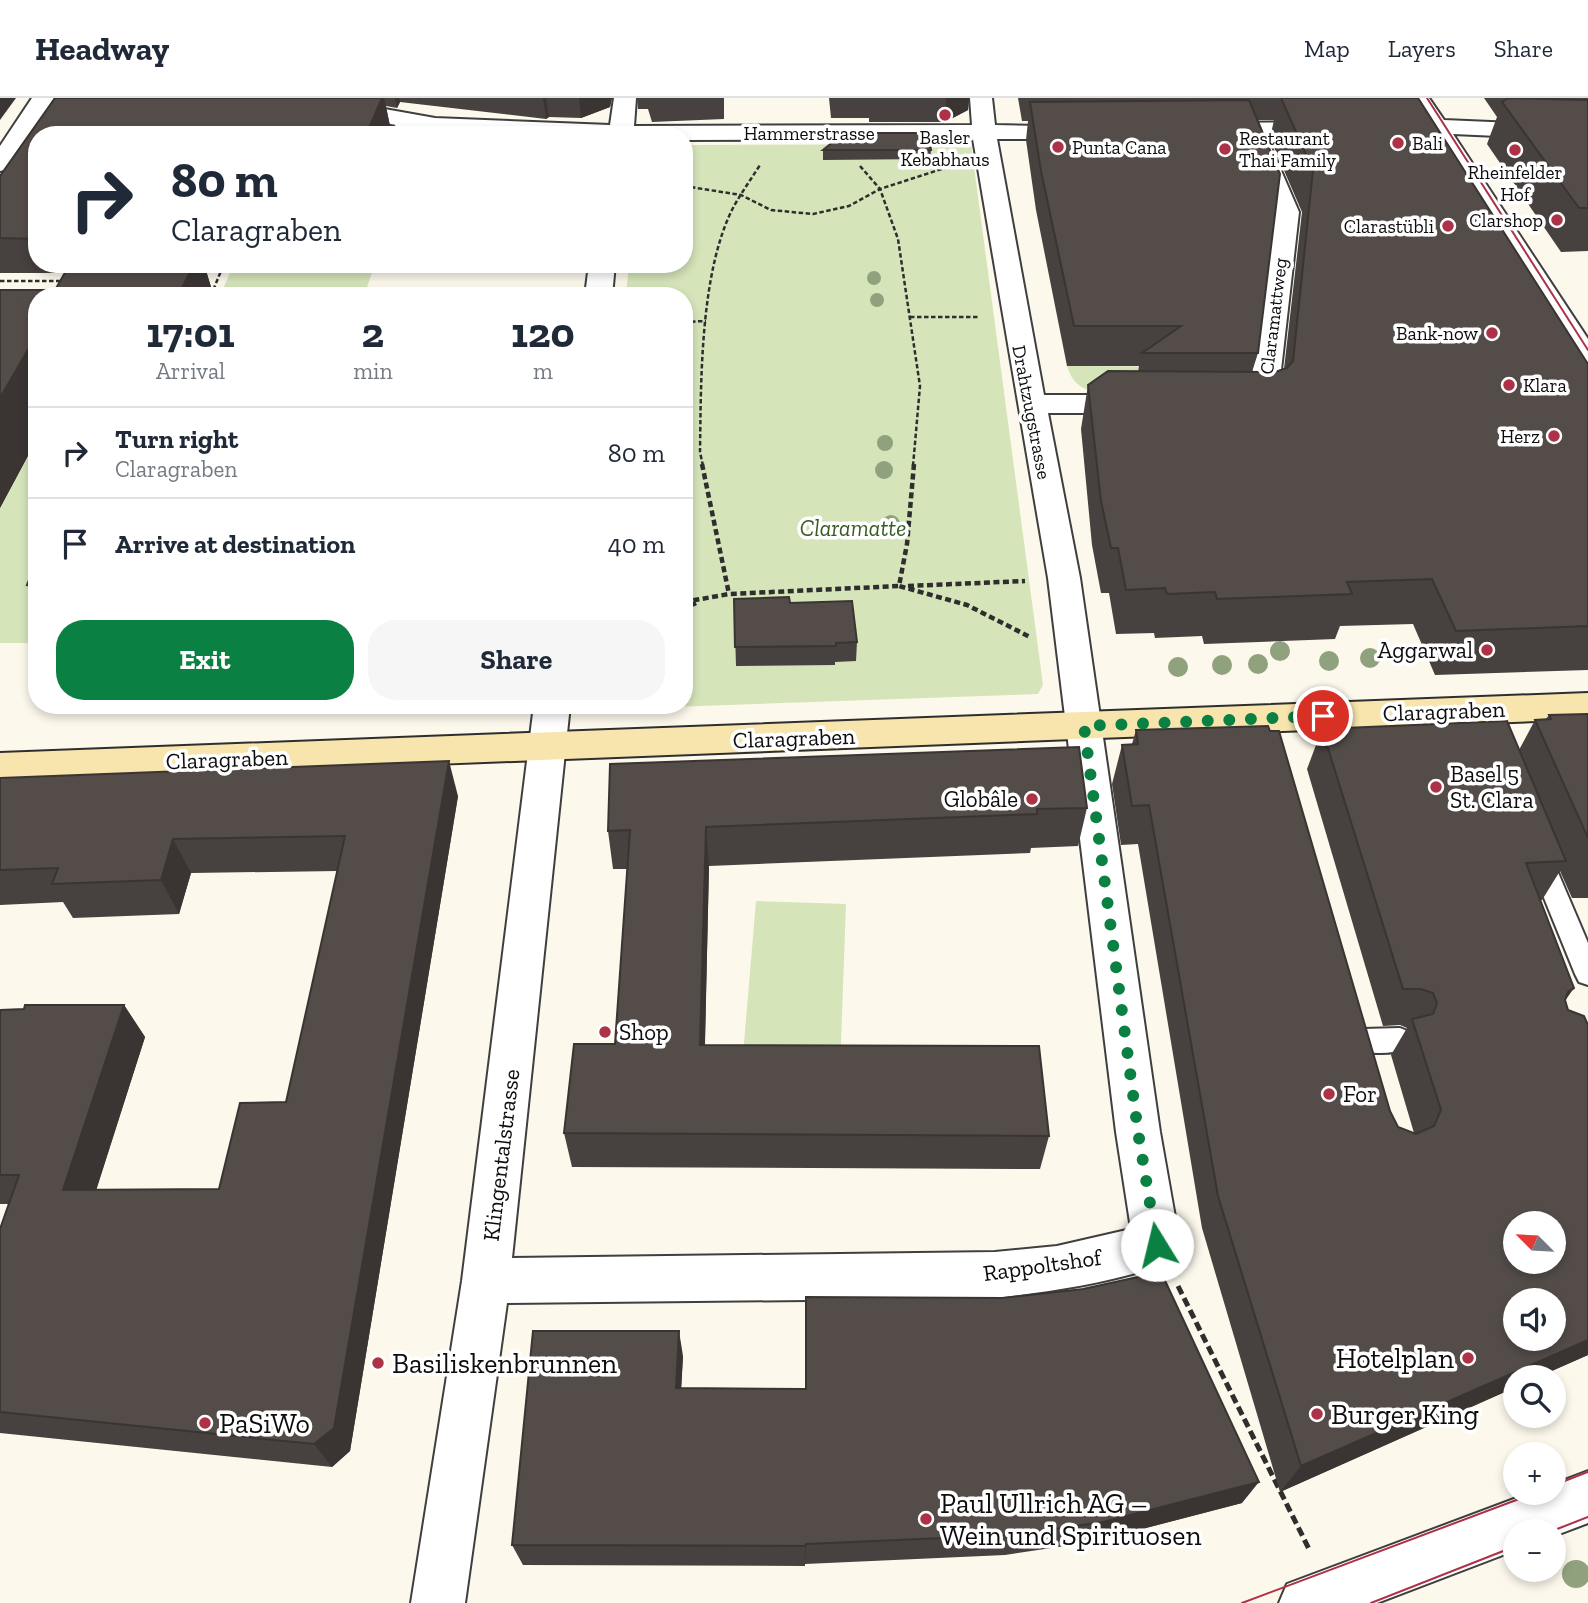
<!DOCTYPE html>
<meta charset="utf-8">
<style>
:root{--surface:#fff;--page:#f6f6f7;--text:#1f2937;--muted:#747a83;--line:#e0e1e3;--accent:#0b8043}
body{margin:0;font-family:"Zilla Slab",serif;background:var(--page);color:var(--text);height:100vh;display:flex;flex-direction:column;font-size:26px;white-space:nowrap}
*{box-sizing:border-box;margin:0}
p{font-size:23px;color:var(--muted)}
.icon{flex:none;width:38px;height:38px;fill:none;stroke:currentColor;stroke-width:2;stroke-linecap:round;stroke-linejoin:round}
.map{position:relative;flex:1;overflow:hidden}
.drawer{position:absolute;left:28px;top:189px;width:665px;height:427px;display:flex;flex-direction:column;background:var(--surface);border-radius:28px;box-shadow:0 4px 10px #0003}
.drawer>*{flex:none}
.hud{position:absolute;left:28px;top:28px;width:665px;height:147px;border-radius:28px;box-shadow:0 4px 10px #0003;background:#fff;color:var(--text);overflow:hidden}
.needle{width:46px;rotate:294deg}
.fabs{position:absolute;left:1503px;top:1113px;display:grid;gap:14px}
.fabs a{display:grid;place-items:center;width:63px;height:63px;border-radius:50%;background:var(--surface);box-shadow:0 4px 10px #0003;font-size:35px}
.pin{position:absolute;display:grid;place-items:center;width:60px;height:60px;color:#fff;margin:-30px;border:4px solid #fff;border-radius:50%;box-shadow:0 2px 7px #0007}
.me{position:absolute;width:77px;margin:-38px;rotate:351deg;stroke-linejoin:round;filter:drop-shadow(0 0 5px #0008)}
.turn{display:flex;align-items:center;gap:24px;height:147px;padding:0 28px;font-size:32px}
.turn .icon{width:91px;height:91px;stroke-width:2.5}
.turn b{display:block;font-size:49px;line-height:60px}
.eta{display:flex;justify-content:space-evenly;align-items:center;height:119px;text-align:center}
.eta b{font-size:42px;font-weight:700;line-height:49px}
.button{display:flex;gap:14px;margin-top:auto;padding:14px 28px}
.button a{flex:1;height:80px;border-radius:28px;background:var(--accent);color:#fff;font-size:28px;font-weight:700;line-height:80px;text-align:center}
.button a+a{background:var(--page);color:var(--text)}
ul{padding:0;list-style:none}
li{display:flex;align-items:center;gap:21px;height:91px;padding:0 28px;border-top:2px solid var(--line)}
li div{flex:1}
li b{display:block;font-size:26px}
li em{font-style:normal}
header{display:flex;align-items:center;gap:42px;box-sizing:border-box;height:98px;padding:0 35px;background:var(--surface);border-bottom:2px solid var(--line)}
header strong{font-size:33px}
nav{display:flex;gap:38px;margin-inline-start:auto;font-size:24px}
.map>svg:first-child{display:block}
.green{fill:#d5e4b9}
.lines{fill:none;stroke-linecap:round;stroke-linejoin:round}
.lane-casing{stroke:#3f3f3f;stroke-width:4}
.street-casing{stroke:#3f3f3f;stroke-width:4}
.secondary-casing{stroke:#2e2e2e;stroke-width:4}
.path-far2{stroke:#2e2e2e;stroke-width:2.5;stroke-dasharray:4.5 2.5;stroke-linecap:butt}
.path-far1{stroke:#2e2e2e;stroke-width:4.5;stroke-dasharray:6 3.5;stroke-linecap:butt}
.path{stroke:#2e2e2e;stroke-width:5;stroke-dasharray:9 4.5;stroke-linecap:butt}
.lane{fill:#fff;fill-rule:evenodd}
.street{fill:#fff;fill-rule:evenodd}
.secondary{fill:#f7e5ad;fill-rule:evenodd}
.tram{stroke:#ad3247;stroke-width:2}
.tree{fill:#90a27d}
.wall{fill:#47413f;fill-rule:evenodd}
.shaded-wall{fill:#3a3533}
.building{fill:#534c49;stroke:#3a3533;stroke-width:2;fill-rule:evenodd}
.route{stroke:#0b8043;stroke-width:12;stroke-dasharray:0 21.6}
.poi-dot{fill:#ad3247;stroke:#fff;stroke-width:2.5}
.labels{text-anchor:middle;stroke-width:7;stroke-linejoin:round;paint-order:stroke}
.far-street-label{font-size:19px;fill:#0c0c0c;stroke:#fff}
.far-poi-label{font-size:19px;fill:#0c0c0c;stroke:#fff;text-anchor:start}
.park-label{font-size:23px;font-style:italic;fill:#365c23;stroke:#fff}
.poi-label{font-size:23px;fill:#0c0c0c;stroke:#fff;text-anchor:start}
.street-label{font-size:23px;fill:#0c0c0c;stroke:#fff}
.near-poi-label{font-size:28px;fill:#0c0c0c;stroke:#fff;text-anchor:start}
</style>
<header>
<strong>Headway</strong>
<nav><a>Map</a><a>Layers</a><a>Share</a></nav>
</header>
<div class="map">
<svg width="1588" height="1505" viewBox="0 0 1588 1505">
<rect width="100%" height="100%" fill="#fdf8ec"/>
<!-- green -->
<g class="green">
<polygon points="971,46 1043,587 1038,596 583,612 583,607 684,607 684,198 626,198 629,166 684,166 684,47"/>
<polygon points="200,166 375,166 366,192 223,191 232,170 198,170"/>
<path d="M1067,268l180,1 -142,28c-20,-4 -32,-9 -38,-29z"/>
<polygon points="37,342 37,545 0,545 0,411"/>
<polygon points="756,803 846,806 840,972 742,969"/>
</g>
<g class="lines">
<defs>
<g id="lane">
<polygon points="404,18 411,22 407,37 392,37 397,22"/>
<polygon points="1539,748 1548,751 1551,758 1588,845 1588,887 1579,884 1575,876 1527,758 1530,751"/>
<path d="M1400,930l10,4 3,8 -3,8c-17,6 -40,7 -57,1l-4,-8 4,-8 10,-4z"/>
</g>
<g id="street">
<polygon points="32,0 54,0 9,71 0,73 0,48"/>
<path d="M274,0h49l112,20 175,7 4,-27h22l-2,28 338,-1 -2,-27h22l3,27 92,2 4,5 -4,5 -8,2h-82l47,256h93l10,3 5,6 -5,6 -10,3h-89l32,165 80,554 20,113 -7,16c-56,21 -118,30 -178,37l-488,5 -42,300h-54l51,-322 72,-576h36l-58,553 483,-6 62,-6 74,-17 -15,-97 -68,-554 -75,-439 -289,1v-5l-249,-3 -150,-27 -8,-2z"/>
<polygon points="1407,0 1429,0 1444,22 1588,28 1588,42 1453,36 1588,241 1588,272 1578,269 1574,263 1430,37 1376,36 1372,31 1376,26 1421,23"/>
<polygon points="1324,24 1332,26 1336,31 1332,36 1209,39 1201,37 1197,32 1201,27 1209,25"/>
<polygon points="1258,40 1266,42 1270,47 1299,114 1277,307 1272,313 1243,316 1233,313 1228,307 1233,301 1249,298 1273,114 1246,47 1250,42"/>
<polygon points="589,166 615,166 612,198 585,198"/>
<polygon points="1588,1373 1588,1425 1554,1438 1554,1433 1516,1433 1516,1452 1377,1505 1279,1505 1287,1486 1530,1395 1554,1395 1554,1386"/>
</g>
<polygon id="secondary" points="1588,595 1588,621 0,683 0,655"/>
</defs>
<!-- lane casing -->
<use href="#lane" class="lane-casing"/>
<!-- street casing -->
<use href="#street" class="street-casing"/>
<!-- secondary casing -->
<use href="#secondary" class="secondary-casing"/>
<!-- path-far2 -->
<g class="path-far2">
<polyline points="860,68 880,91 898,141 920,288 913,368"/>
<polyline points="684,88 741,97 771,112 813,116 849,108 880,91 951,68"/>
<polyline points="223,168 212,195 560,195"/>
<polyline points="0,183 66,183"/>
<polyline points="910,219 979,219"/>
<polyline points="684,224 706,223"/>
<path d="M703,368l-3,-14c1,-72 0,-182 34,-246 8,-14 17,-27 26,-41"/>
</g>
<!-- path-far1 -->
<g class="path-far1">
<polyline points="702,366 729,496"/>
<polyline points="914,366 907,446 899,488 967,507 1030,539"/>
<polyline points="908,488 1025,483"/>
<polyline points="684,504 729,496 899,488"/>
<polyline points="684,511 696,505"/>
</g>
<!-- path -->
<polyline class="path" points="1178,1188 1310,1453"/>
<!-- lane -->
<use href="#lane" class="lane"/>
<!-- street -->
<use href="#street" class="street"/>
<!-- secondary -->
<use href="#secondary" class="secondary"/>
<!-- tram -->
<g class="tram">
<polyline points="1427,0 1588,252"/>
<polyline points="1554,1387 1588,1374"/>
<polyline points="1552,1433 1588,1419"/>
<polyline points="1242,1505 1535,1395"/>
<polyline points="1371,1505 1516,1448"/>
</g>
</g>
<!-- trees -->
<g class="tree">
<circle cx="874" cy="180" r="7"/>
<circle cx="877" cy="202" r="7"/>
<circle cx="885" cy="345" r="8"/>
<circle cx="884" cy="372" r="9"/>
<circle cx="891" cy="426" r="9"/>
<circle cx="1280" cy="553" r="10"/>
<circle cx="1370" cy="560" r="10"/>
<circle cx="1329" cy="563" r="10"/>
<circle cx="1258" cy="566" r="10"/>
<circle cx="1222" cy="567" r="10"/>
<circle cx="1178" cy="569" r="10"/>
<circle cx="1576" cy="1476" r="14"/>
</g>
<!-- wall -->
<g class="wall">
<polygon points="55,0 612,0 610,9 581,20 549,19 546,21 400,4 397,10 386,8 390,28 37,37 37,166 204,166 211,189 37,198 37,341 0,410 0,192 55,192 65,175 0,175 0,78"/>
<polygon points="637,0 724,0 724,21 652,24 648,11 638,11"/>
<polygon points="829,0 969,0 968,12 945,24 869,24 869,20 831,20"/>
<path d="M1018,0h400l170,266v306l-153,5 -22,-51 -73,2 -5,13 -76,3 -55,2 -2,-8 -47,2 -1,-5 -38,1 -7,-41h-8l-9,-48 -11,-116 7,-44 50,-13 1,-6h-72l-31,-156 -10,-70 2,-19h-6zM1258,22h16l-4,18 32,74 -18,157 -9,3h-23l6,-19z"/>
<polygon points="1484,0 1588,0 1588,153 1561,154 1487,46 1497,19"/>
<polygon points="823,52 931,52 930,61 823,62"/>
<polygon points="375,166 557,166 556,168 375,168"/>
<polygon points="37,462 37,506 27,487"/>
<polygon points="734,501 790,505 857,544 856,563 835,564 835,567 736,568"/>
<polygon points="1588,616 1588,800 1572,800 1560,773 1542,802 1540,802 1568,912 1588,927 1588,1257 1538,1279 1516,1279 1516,1289 1280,1394 1202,1130 1138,746 1121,747 1112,686 1122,647 1132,646 1136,632 1390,1013 1398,1029 1414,1035 1391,957 1407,930 1400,927 1383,928 1307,671 1322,631 1519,652 1535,622 1546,621 1549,617"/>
<polygon points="610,666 1087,710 1078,748 1031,750 1030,755 709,768 705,947 1049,1038 1040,1071 572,1069 564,1035 615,946 628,771 613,771 608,733"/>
<polygon points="0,680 458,698 350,1353 332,1369 0,1335 0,1131 9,1106 0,1106 0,912 124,907 145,939 96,1092 219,1091 286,1004 337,773 191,775 179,816 73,820 63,804 0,807"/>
<polygon points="683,1258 681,1290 1242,1405 1092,1444 1005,1457 805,1466 805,1468 523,1467 512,1447"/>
</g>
<!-- shaded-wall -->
<g class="shaded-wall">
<polygon points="0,0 16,0 0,22"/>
<polygon points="382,0 384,0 390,28 387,37 366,37"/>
<polygon points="395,0 399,0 400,4 397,10"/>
<polygon points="543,0 546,0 549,19 546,21"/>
<polygon points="579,0 612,0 610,9 581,20"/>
<polygon points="946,0 969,0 968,12 945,24"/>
<polygon points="194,166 204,166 211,189 207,198 178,198"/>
<polygon points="37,236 37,341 0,410 0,300"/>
<polygon points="449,663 458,698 350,1353 332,1369 314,1346"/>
<polygon points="706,729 709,768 704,982 700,947"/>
<polygon points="173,741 191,775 179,816 161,782"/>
<polygon points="1574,890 1548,927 1568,894"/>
<polygon points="124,907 145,939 87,1121 63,1092"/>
<polygon points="679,1233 683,1258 680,1314 676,1290"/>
<polygon points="1588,1242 1588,1257 1538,1279 1516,1279 1516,1289 1280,1394 1301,1368"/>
<polygon points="1259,1384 1242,1405 1092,1444 1103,1424"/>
<polygon points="806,1446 805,1466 805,1468 805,1448"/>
</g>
<!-- building -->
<g class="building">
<polygon points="55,0 382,0 366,37 37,37 37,141 0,140 0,78"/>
<polygon points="1281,0 1418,0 1588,266 1588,528 1456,533 1432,481 1347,484 1352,496 1273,499 1217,501 1215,494 1167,496 1165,490 1126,492 1118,450 1111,450 1101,403 1088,287 1108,273 1275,274 1287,270 1293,263 1313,72"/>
<polygon points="1508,0 1588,2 1588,110 1579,110 1502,4"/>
<polygon points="1249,2 1280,76 1258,255 1142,255 1181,228 1074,228 1041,73 1030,4"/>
<polygon points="844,35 928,35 931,52 823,52"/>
<polygon points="70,166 194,166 178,198 64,198 62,192 55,192"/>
<polygon points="0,192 62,192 59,198 37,198 37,236 0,300"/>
<polygon points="37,462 37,487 27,487"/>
<polygon points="789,499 790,505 852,503 857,544 836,545 836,548 735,549 734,501"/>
<polygon points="1588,616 1588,740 1535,622 1551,621 1549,617"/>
<path d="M1507,623l59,140 -40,2 48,125 -6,4 -3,8 3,10 16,6 4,9v315l-287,126 -83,-270 -69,-391 -17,1 -10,-61 16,-1 -2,-14 132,-4 2,5h9l111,380 8,16 18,7 18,-8 7,-16 -29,-91 21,-5 4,-11 -4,-10 -12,-4h-18l-81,-260zM1516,1125h38v39h-38zM1516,1202h38v39h-38z"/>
<polygon points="1079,649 1087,710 1037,711 1037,716 706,729 700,947 1039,948 1049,1038 564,1035 574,946 615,946 630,732 608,733 610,666"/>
<polygon points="449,663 334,1330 314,1346 0,1314 0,1131 19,1077 0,1077 0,912 24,911 25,907 124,907 63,1092 219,1091 240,1005 286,1004 345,738 173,741 161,782 52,786 58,770 0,772 0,680"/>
<polygon points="1161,1174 1259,1384 1103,1424 1013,1437 806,1446 805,1448 512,1447 533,1233 679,1233 676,1290 806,1291 806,1199 1002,1200 1083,1191"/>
</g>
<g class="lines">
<!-- route -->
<polyline class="route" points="1157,1147 1138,1034 1084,628 1323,618"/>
</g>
<!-- markers -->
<g class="poi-dot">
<circle cx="945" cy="17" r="7"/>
<circle cx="1398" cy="45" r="7"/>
<circle cx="1058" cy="49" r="7"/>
<circle cx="1225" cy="51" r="7"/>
<circle cx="1515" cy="52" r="7"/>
<circle cx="1557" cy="122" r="7"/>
<circle cx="1448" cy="128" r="7"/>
<circle cx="1492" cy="235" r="7"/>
<circle cx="1509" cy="287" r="7"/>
<circle cx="1554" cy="338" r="7"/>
<circle cx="1487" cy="552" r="7"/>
<circle cx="1436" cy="689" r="7"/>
<circle cx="1032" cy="701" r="7"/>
<circle cx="605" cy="934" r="7"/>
<circle cx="1329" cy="996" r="7"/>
<circle cx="1468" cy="1260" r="7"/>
<circle cx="378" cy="1265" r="7"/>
<circle cx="1317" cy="1316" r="7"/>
<circle cx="205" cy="1325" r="7"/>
<circle cx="926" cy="1421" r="7"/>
</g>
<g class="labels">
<!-- far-street labels -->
<g class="far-street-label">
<text x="809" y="42">Hammerstrasse</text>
<text transform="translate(1273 218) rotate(-83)" y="7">Claramattweg</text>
<text transform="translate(1032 314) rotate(79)" y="7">Drahtzugstrasse</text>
</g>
<!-- far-poi labels -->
<g class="far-poi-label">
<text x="945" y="46" text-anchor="middle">Basler<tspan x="945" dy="22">Kebabhaus</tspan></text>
<text x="1239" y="47">Restaurant<tspan x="1239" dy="22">Thai Family</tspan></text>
<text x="1412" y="52">Bali</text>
<text x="1072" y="56">Punta Cana</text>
<text x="1515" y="81" text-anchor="middle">Rheinfelder<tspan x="1515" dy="22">Hof</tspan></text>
<text x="1543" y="129" text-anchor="end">Clarshop</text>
<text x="1434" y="135" text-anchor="end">Clarastübli</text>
<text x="1478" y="242" text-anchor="end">Bank-now</text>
<text x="1523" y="294">Klara</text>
<text x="1540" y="345" text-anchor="end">Herz</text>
</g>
<!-- park labels -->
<g class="park-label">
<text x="853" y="438">Claramatte</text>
</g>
<!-- poi labels -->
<g class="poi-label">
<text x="1473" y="560" text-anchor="end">Aggarwal</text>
<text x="1450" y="684">Basel 5<tspan x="1450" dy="26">St. Clara</tspan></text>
<text x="1018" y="709" text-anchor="end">Globâle</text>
<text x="619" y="942">Shop</text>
<text x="1343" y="1004">For</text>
</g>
<!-- street labels -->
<g class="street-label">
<text transform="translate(1444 613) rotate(-2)" y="8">Claragraben</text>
<text transform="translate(794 640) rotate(-2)" y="8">Claragraben</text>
<text transform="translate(227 661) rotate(-2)" y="8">Claragraben</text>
<text transform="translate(501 1057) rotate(-83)" y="8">Klingentalstrasse</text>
<text transform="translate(1042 1167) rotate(-8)" y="8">Rappoltshof</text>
</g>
<!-- near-poi labels -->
<g class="near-poi-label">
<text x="1454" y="1270" text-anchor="end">Hotelplan</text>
<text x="392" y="1275">Basiliskenbrunnen</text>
<text x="1331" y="1326">Burger King</text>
<text x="219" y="1335">PaSiWo</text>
<text x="940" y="1415">Paul Ullrich AG –<tspan x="940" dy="32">Wein und Spirituosen</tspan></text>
</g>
</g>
</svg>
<div class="fabs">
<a><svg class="needle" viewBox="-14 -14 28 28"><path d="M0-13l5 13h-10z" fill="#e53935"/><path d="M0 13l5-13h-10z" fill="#747a83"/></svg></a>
<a><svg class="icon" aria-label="sound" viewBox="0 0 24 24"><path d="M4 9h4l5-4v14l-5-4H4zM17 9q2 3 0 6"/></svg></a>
<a><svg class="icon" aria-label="search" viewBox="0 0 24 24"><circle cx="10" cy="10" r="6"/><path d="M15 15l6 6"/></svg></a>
<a>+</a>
<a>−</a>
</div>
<div class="pin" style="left:1323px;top:618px;background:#d93025"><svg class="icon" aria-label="arrive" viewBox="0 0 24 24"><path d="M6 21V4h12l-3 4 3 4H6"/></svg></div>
<svg class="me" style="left:1157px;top:1147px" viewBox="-20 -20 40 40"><circle r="19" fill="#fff"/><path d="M0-13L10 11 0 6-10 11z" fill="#0b8043"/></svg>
<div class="hud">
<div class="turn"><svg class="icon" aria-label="right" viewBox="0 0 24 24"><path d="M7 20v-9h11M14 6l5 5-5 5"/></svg><div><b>80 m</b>Claragraben</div></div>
</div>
<section class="drawer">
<div class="eta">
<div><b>17:01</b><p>Arrival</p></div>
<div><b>2</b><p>min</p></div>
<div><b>120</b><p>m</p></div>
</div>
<ul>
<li><svg class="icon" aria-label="right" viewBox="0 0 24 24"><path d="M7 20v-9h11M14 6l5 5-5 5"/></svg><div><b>Turn right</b><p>Claragraben</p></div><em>80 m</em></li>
<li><svg class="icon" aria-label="arrive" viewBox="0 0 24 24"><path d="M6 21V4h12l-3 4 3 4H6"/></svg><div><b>Arrive at destination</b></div><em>40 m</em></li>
</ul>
<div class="button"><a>Exit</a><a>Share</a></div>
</section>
</div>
